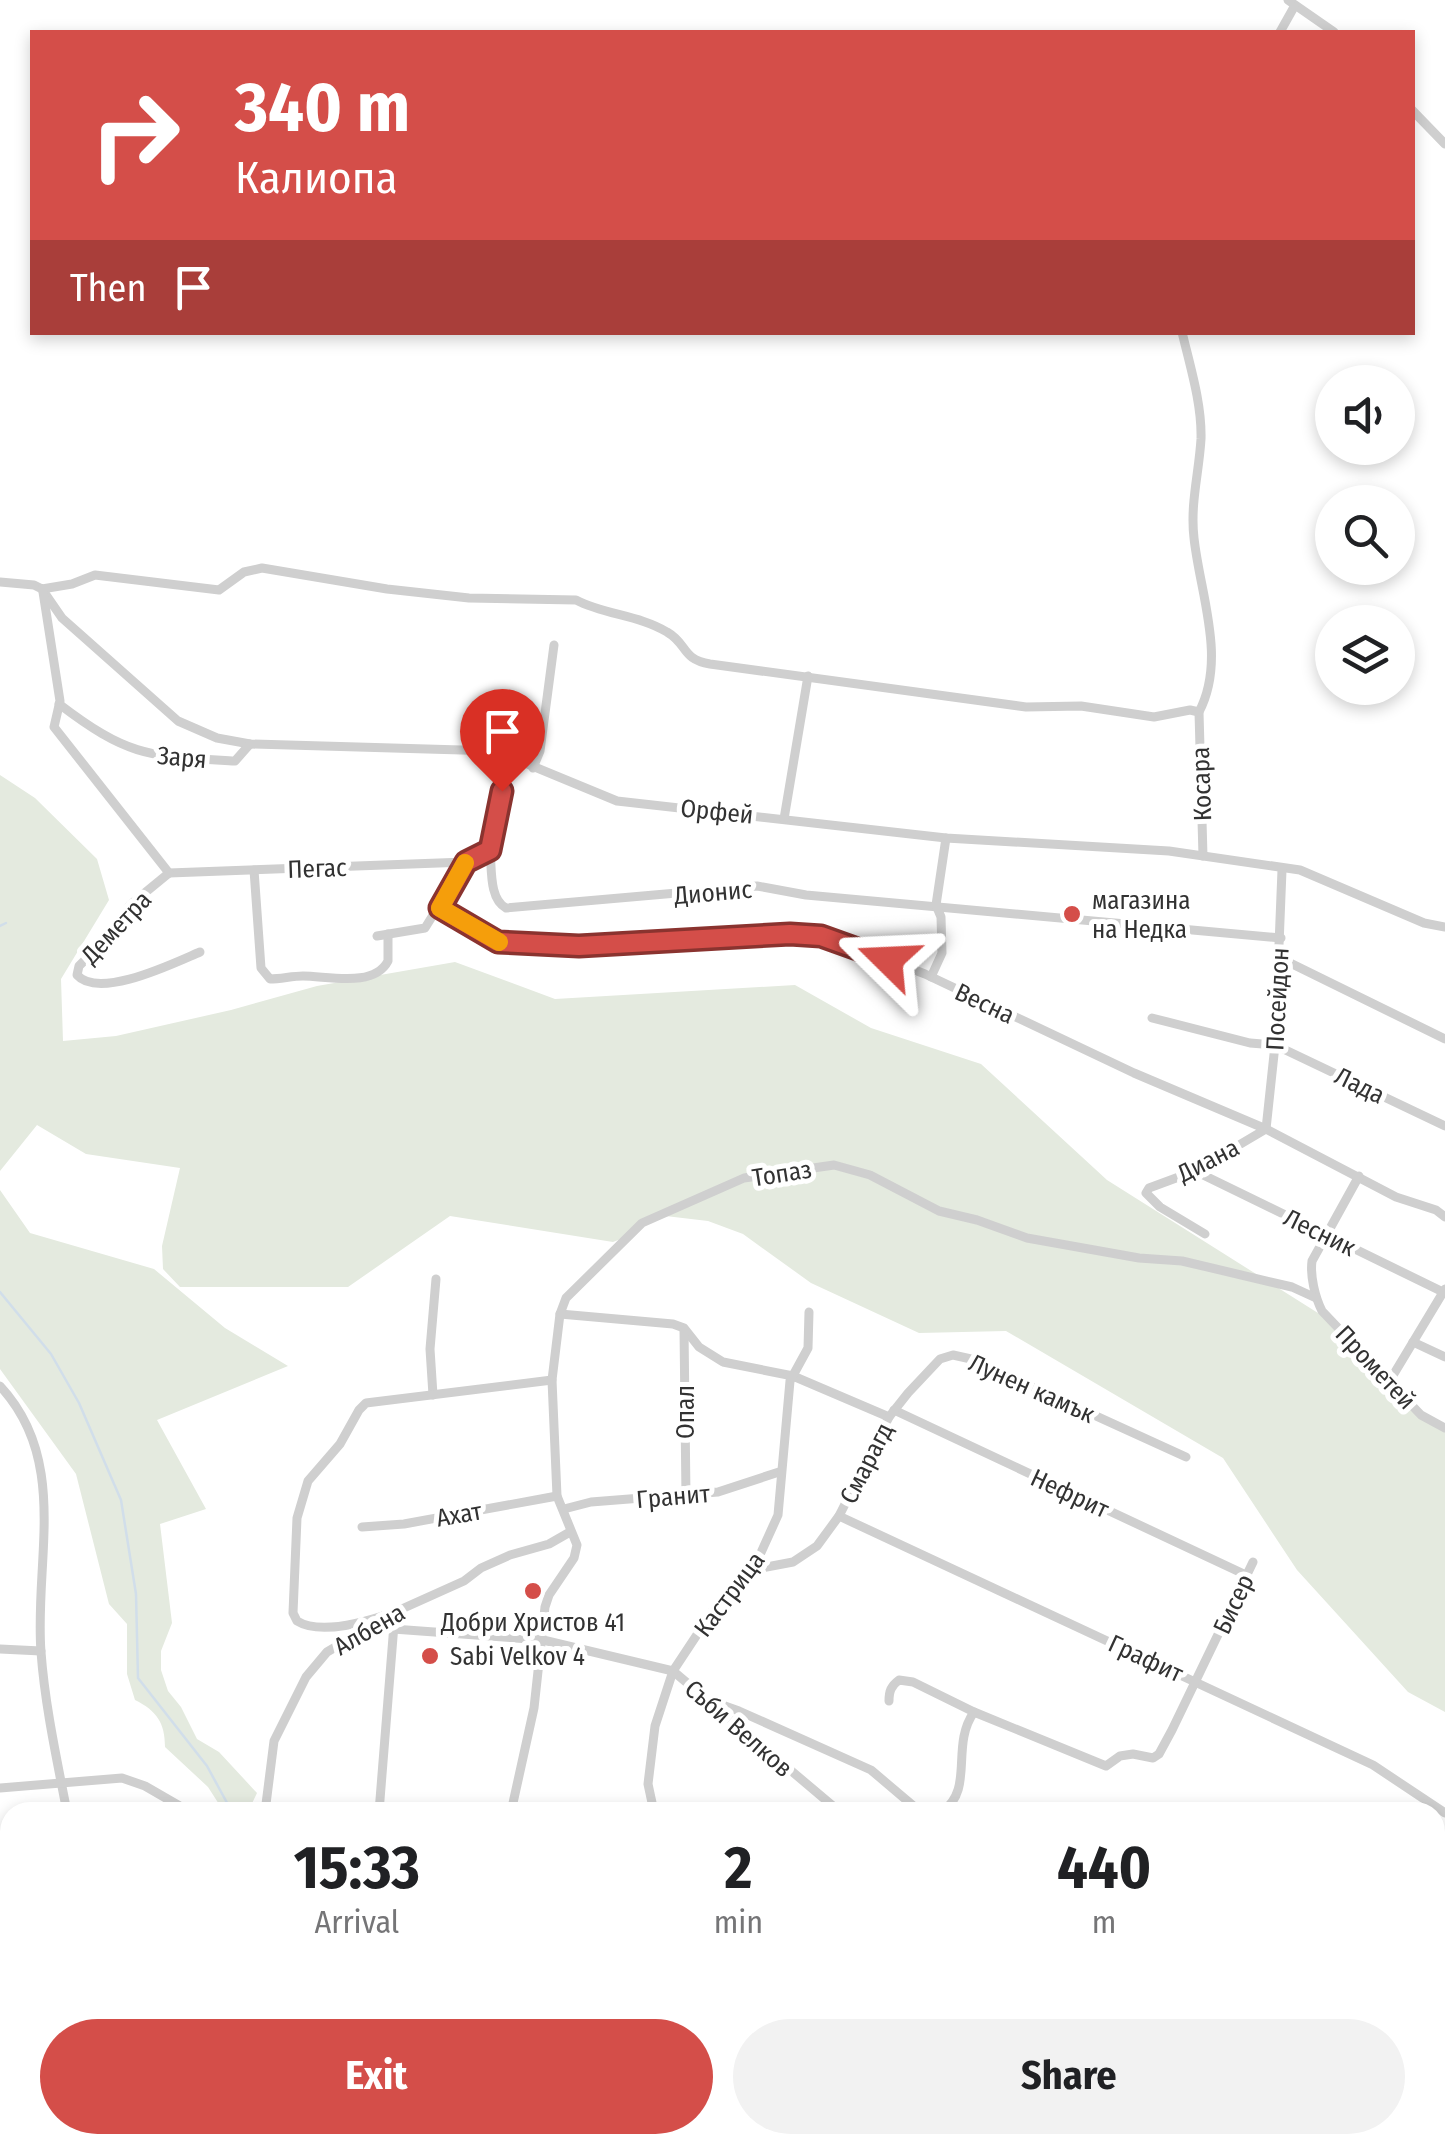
<!DOCTYPE html>
<meta charset="utf-8">
<style>
:root{--surface:#fff;--page:#f2f2f2;--text:#202124;--muted:#757577;--accent:#d44e49}
body{margin:0;font-family:"Fira Sans Condensed",sans-serif;background:var(--page);color:var(--text);height:100vh;display:flex;flex-direction:column;font-size:38px;white-space:nowrap}
*{box-sizing:border-box;margin:0}
p{font-size:32px;color:var(--muted)}
.icon{flex:none;width:55px;height:55px;fill:none;stroke:currentColor;stroke-width:2;stroke-linecap:round;stroke-linejoin:round}
.map{position:relative;flex:1;overflow:hidden}
.drawer{position:absolute;left:0px;top:1802px;width:1445px;height:352px;display:flex;flex-direction:column;background:var(--surface);border-radius:30px 30px 0 0;box-shadow:0 5px 15px #0003}
.drawer>*{flex:none}
.top-card{position:absolute;left:30px;top:30px;width:1385px;height:305px;border-radius:0px;box-shadow:0 5px 15px #0003;background:#d44e49;color:#fff;overflow:hidden}
.fabs{position:absolute;left:1315px;top:365px;display:grid;gap:20px}
.fabs a{display:grid;place-items:center;width:100px;height:100px;border-radius:50%;background:var(--surface);box-shadow:0 5px 15px #0003;font-size:50px}
.pin{position:absolute;display:grid;place-items:center;width:85px;height:85px;color:#fff;margin:-102px -42px;border-radius:50% 50% 50% 0;rotate:-45deg;box-shadow:0 0 10px #0007}
.pin .icon{rotate:45deg}
.me{position:absolute;width:110px;margin:-55px;rotate:291deg;stroke-linejoin:round;filter:drop-shadow(0 0 8px #0008)}
.turn{display:flex;align-items:center;gap:35px;height:210px;padding:0 40px;font-size:45px}
.turn .icon{width:130px;height:130px;stroke-width:2.5}
.turn b{display:block;font-size:70px;line-height:85px}
.then{display:flex;align-items:center;height:95px;padding:0 40px;background:#0003;gap:20px;font-size:38px}
.eta{display:flex;justify-content:space-evenly;align-items:center;height:170px;text-align:center}
.eta b{font-size:60px;font-weight:700;line-height:70px}
.cta{display:flex;gap:20px;margin-top:auto;padding:20px 40px}
.cta a{flex:1;height:115px;border-radius:60px;background:var(--accent);color:#fff;font-size:40px;font-weight:700;line-height:115px;text-align:center}
.cta a+a{background:var(--page);color:var(--text)}
.map>svg:first-child{display:block}
.green{fill:#e4eadf}
.lines{fill:none;stroke-linecap:round;stroke-linejoin:round}
.stream{stroke:#d1deea;stroke-width:2.5}
.minor{stroke:#cfcfcf;stroke-width:9}
.route-casing{stroke:#8a332f;stroke-width:25}
.route{stroke:#d44e49;stroke-width:18}
.slow{stroke:#f59e0b;stroke-width:18}
.poi-dot{fill:#d44e49;stroke:#fff;stroke-width:4}
.labels{text-anchor:middle;stroke-width:10;stroke-linejoin:round;paint-order:stroke}
.street-label{font-size:25px;fill:#323232;stroke:#fff}
.poi-label{font-size:25px;fill:#323232;stroke:#fff;text-anchor:start}
</style>
<div class="map">
<svg width="1445" height="2154" viewBox="0 0 1445 2154">
<rect width="100%" height="100%" fill="#fff"/>
<!-- green -->
<g class="green">
<polygon points="0,775 35,798 97,859 109,900 61,979 63,1041 116,1036 231,1010 317,986 455,962 555,999 795,985 871,1028 981,1064 1107,1180 1337,1325 1421,1414 1445,1428 1445,1712 1408,1692 1297,1570 1223,1458 1006,1331 919,1333 811,1283 743,1234 708,1221 657,1215 631,1235 613,1242 450,1216 348,1287 180,1287 163,1269 162,1246 180,1168 86,1154 37,1125 0,1171"/>
<path d="M0,1190l30,43 124,36 71,59 63,38 -131,54 49,89 -46,15 12,99 -11,28v19l7,21 13,16 16,32 22,13 38,41 -9,19h-24l-16,-25 -43,-40c0,-24 -8,-36 -30,-47l-8,-26v-50l-18,-20 -33,-130 -76,-105z"/>
</g>
<g class="lines">
<!-- stream -->
<g class="stream">
<polyline points="0,926 6,923"/>
<polyline points="0,1292 51,1354 79,1403 121,1500 136,1594 138,1678 207,1766 232,1812"/>
<polyline points="361,2145 361,2154"/>
</g>
<!-- minor -->
<g class="minor">
<polyline points="1288,0 1334,32"/>
<polyline points="1280,32 1294,7"/>
<polyline points="1412,110 1445,144"/>
<path d="M1182,332c8,34 20,72 19,107 -2,34 -11,65 -7,99 6,56 33,121 5,174l4,144"/>
<path d="M0,582l34,3 8,4 30,-5 23,-9 124,15 25,-18 18,-4 125,21 82,9 107,2c29,15 63,15 91,32 21,12 14,27 43,32l316,43 55,-1 73,11 36,-7 9,2"/>
<polyline points="42,589 62,618 178,721 217,738 250,744 496,751 617,801 946,838 1169,851 1300,870 1424,923 1445,927"/>
<polyline points="43,592 60,701 54,727 169,873"/>
<path d="M59,704c71,54 90,52 176,57l15,-17"/>
<polyline points="533,768 540,751 554,645"/>
<polyline points="784,819 808,676"/>
<path d="M490,851c2,18 -1,48 16,57l251,-22 49,9 475,43"/>
<path d="M254,870l7,98 9,11c11,0 22,-3 33,-3 25,0 71,12 85,-15v-27"/>
<polyline points="169,873 466,862"/>
<path d="M169,873l-39,32 -21,31 -30,30 -2,9c22,25 97,-12 123,-23"/>
<polyline points="440,908 498,942 579,946 790,934 821,936 850,945 925,974 1134,1073 1266,1129 1396,1197 1436,1210 1445,1217"/>
<polyline points="377,936 425,928 466,862 490,851 511,757"/>
<polyline points="1280,958 1445,1039"/>
<polyline points="931,977 942,953 941,917 936,905 946,838"/>
<polyline points="1152,1018 1250,1043 1275,1045 1445,1126"/>
<polyline points="1195,1171 1445,1293"/>
<path d="M1359,1176l-47,85c-2,15 3,36 10,50l99,104 24,13"/>
<polyline points="1205,1234 1160,1207 1146,1193 1149,1188 1195,1171 1266,1129 1275,1045 1282,870"/>
<polyline points="560,1314 673,1324 684,1328 699,1347 723,1362 793,1376 889,1417"/>
<polyline points="684,1329 686,1497"/>
<polyline points="1413,1342 1445,1357"/>
<polyline points="1389,1382 1445,1289"/>
<path d="M0,1386c70,75 34,176 41,266 4,54 16,108 26,160"/>
<polyline points="433,1395 430,1349 436,1279"/>
<polyline points="894,1410 1246,1575"/>
<polyline points="564,1509 591,1502 718,1492 779,1472"/>
<polyline points="839,1516 1373,1765 1445,1813"/>
<polyline points="362,1527 404,1524 557,1496"/>
<polyline points="745,1571 793,1562 817,1546 839,1516 889,1417 908,1393 940,1359 953,1355 971,1359 1186,1457"/>
<polyline points="393,1629 543,1640 673,1671 840,1812"/>
<polyline points="0,1649 41,1651"/>
<polyline points="711,1701 739,1711 871,1770 917,1809 928,1812"/>
<path d="M889,1701c0,-10 2,-15 10,-21l14,2 61,30 132,54 14,-10 13,-2 20,4 6,-4 13,-24 81,-168"/>
<polyline points="0,1788 122,1778 145,1786 190,1812"/>
<polyline points="265,1812 274,1741 306,1677 327,1652 395,1612 464,1581 481,1568 510,1555 549,1544 570,1532"/>
<path d="M379,1812l16,-200c-26,9 -74,24 -98,9l-4,-8 4,-95 11,-37 32,-37 19,-34 7,-7 186,-23"/>
<polyline points="511,1812 534,1708 545,1607 549,1595 574,1558 577,1545 557,1496 552,1380 560,1314 566,1298 642,1223 744,1178 834,1165 870,1175 939,1211 977,1220 1027,1238 1139,1258 1182,1261 1292,1287 1316,1298"/>
<polyline points="654,1812 648,1784 655,1726 673,1671 712,1612 759,1557 778,1515 790,1381 808,1348 809,1312"/>
<path d="M942,1812c33,-23 8,-66 32,-100"/>
<polyline points="1435,2144 1439,2130 1445,2125"/>
<polyline points="331,2145 332,2154"/>
<polyline points="476,2145 481,2154"/>
<polyline points="697,2145 700,2154"/>
<polyline points="991,2145 1008,2154"/>
<polyline points="1256,2145 1273,2154"/>
<polyline points="4,2149 29,2154"/>
<polyline points="42,2154 48,2145"/>
<polyline points="381,2154 382,2145"/>
<polyline points="738,2154 742,2145"/>
<polyline points="936,2154 940,2145"/>
</g>
</g>
<g class="lines">
<defs>
<polyline id="route" points="502,791 490,850 466,862 440,908 498,942 579,946 790,934 821,936 888,960"/>
</defs>
<!-- route casing -->
<use href="#route" class="route-casing"/>
<!-- route -->
<use href="#route" class="route"/>
<!-- slow -->
<polyline class="slow" points="465,863 440,908 499,942"/>
</g>
<!-- markers -->
<g class="poi-dot">
<circle cx="1072" cy="914" r="10"/>
<circle cx="533" cy="1591" r="10"/>
<circle cx="430" cy="1656" r="10"/>
</g>
<g class="labels">
<!-- street labels -->
<g class="street-label">
<text transform="translate(182 757) rotate(5)" y="9">Заря</text>
<text transform="translate(1201 784) rotate(-92)" y="9">Косара</text>
<text transform="translate(717 811) rotate(6)" y="9">Орфей</text>
<text transform="translate(317 868) rotate(-2)" y="9">Пегас</text>
<text transform="translate(713 892) rotate(-5)" y="9">Дионис</text>
<text transform="translate(116 927) rotate(-47)" y="9">Деметра</text>
<text transform="translate(1277 999) rotate(-87)" y="9">Посейдон</text>
<text transform="translate(985 1003) rotate(25)" y="9">Весна</text>
<text transform="translate(1360 1085) rotate(26)" y="9">Лада</text>
<text transform="translate(1208 1160) rotate(-27)" y="9">Диана</text>
<text transform="translate(782 1173) rotate(-9)" y="9">Топаз</text>
<text transform="translate(1320 1232) rotate(26)" y="9">Лесник</text>
<text transform="translate(1376 1367) rotate(47)" y="9">Прометей</text>
<text transform="translate(1032 1388) rotate(24)" y="9">Лунен камък</text>
<text transform="translate(685 1412) rotate(-90)" y="9">Опал</text>
<text transform="translate(866 1463) rotate(-63)" y="9">Смарагд</text>
<text transform="translate(1070 1493) rotate(25)" y="9">Нефрит</text>
<text transform="translate(673 1496) rotate(-5)" y="9">Гранит</text>
<text transform="translate(459 1514) rotate(-10)" y="9">Ахат</text>
<text transform="translate(729 1594) rotate(-53)" y="9">Кастрица</text>
<text transform="translate(1233 1604) rotate(-65)" y="9">Бисер</text>
<text transform="translate(369 1629) rotate(-30)" y="9">Албена</text>
<text transform="translate(1146 1658) rotate(25)" y="9">Графит</text>
<text transform="translate(739 1728) rotate(41)" y="9">Съби Велков</text>
</g>
<!-- poi labels -->
<g class="poi-label">
<text x="1092" y="909">магазина<tspan x="1092" dy="29">на Недка</tspan></text>
<text x="533" y="1631" text-anchor="middle">Добри Христов 41</text>
<text x="450" y="1665">Sabi Velkov 4</text>
</g>
</g>
</svg>
<div class="fabs">
<a><svg class="icon" aria-label="sound" viewBox="0 0 24 24"><path d="M4 9h4l5-4v14l-5-4H4zM17 9q2 3 0 6"/></svg></a>
<a><svg class="icon" aria-label="search" viewBox="0 0 24 24"><circle cx="10" cy="10" r="6"/><path d="M15 15l6 6"/></svg></a>
<a><svg class="icon" aria-label="layers" viewBox="0 0 24 24"><path d="M12 4l9 5-9 5-9-5zM3 14l9 5 9-5"/></svg></a>
</div>
<div class="pin" style="left:502px;top:791px;background:#d93025"><svg class="icon" aria-label="arrive" viewBox="0 0 24 24"><path d="M6 21V4h12l-3 4 3 4H6"/></svg></div>
<svg class="me" style="left:888px;top:960px" viewBox="-20 -20 40 40"><path d="M0-17L14 15 0 8-14 15z" fill="#d44e49" stroke="#fff" stroke-width="4"/></svg>
<div class="top-card">
<div class="turn"><svg class="icon" aria-label="right" viewBox="0 0 24 24"><path d="M7 20v-9h11M14 6l5 5-5 5"/></svg><div><b>340 m</b>Калиопа</div></div>
<div class="then">Then<svg class="icon" aria-label="arrive" viewBox="0 0 24 24"><path d="M6 21V4h12l-3 4 3 4H6"/></svg></div>
</div>
<section class="drawer">
<div class="eta">
<div><b>15:33</b><p>Arrival</p></div>
<div><b>2</b><p>min</p></div>
<div><b>440</b><p>m</p></div>
</div>
<div class="cta"><a>Exit</a><a>Share</a></div>
</section>
</div>
